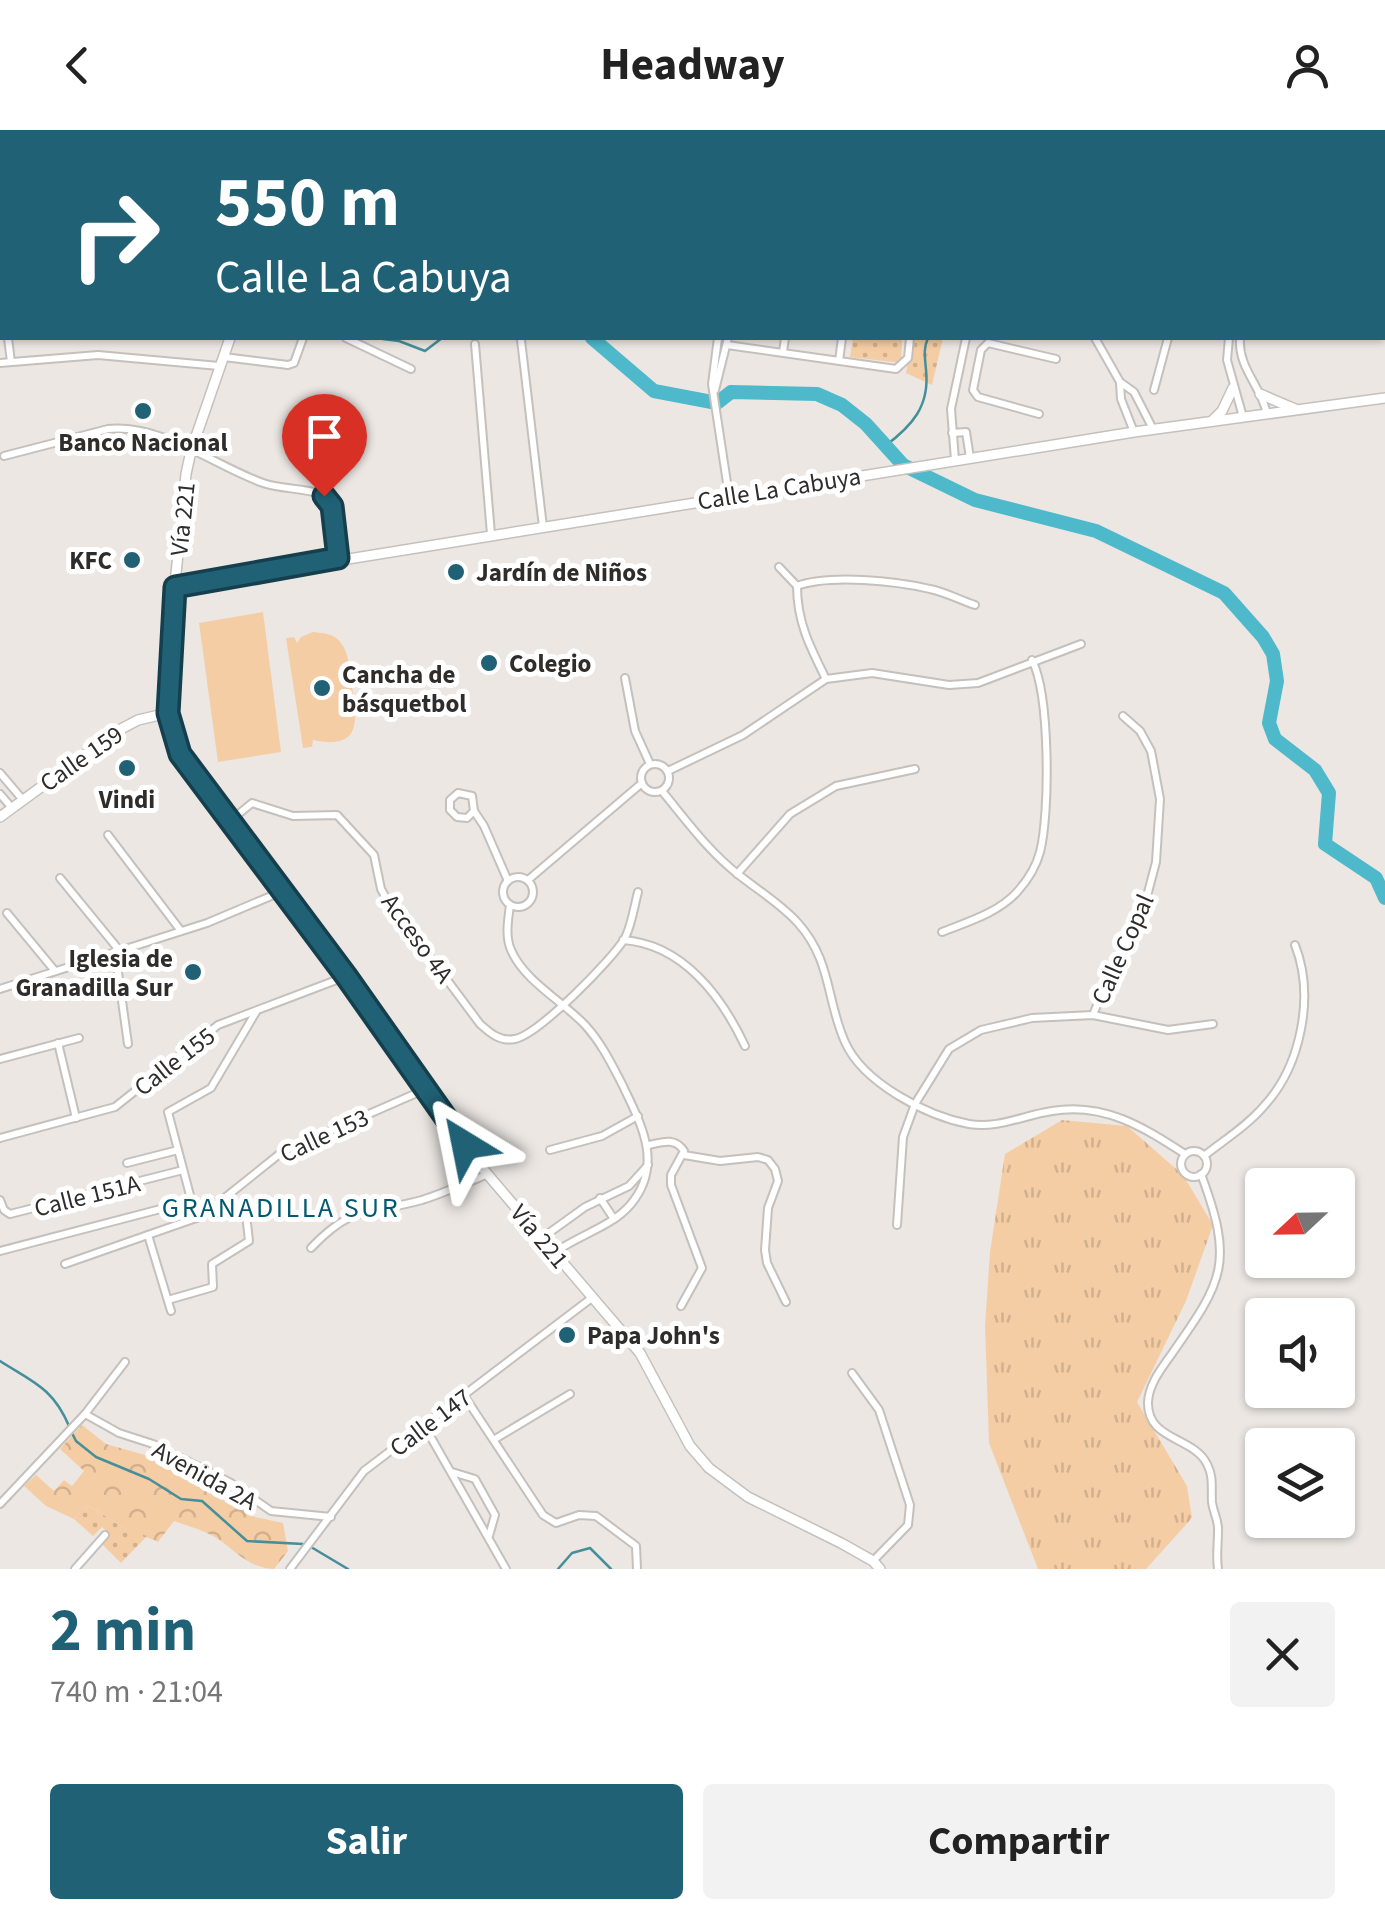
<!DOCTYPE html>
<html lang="es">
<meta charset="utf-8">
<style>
:root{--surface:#fff;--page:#f2f2f2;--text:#222;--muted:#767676;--accent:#206175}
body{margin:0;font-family:"Source Sans 3",sans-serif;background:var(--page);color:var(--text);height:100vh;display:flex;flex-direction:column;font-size:38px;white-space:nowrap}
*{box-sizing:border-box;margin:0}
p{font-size:32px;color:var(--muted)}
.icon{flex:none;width:55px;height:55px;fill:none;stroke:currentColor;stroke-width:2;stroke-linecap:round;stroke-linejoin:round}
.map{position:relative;height:1439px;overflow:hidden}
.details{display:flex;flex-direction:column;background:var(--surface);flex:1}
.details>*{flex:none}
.top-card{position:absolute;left:0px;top:0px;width:1385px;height:210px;box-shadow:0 2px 8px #0004;background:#206175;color:#fff;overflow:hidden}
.needle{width:65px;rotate:248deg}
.tools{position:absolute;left:1245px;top:1038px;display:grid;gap:20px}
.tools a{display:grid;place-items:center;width:110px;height:110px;border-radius:10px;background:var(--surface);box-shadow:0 2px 8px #0004;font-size:50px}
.pin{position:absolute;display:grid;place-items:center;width:85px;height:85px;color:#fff;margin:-102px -42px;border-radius:50% 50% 50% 0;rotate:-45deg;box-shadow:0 0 10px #0007}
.pin .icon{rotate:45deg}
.me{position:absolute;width:110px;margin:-55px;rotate:325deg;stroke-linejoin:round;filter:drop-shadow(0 0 8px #0008)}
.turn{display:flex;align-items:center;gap:35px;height:210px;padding:0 50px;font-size:45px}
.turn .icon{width:130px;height:130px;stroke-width:2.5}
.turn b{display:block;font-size:70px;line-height:85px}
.round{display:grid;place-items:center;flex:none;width:105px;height:105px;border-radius:10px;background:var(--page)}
.overview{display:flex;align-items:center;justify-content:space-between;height:170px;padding:0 50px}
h1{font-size:60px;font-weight:700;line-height:75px;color:var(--accent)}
.button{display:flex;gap:20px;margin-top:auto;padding:20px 50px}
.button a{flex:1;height:115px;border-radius:10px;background:var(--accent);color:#fff;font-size:40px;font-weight:700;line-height:115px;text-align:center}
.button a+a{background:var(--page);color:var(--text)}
header{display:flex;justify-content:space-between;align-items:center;height:130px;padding:0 50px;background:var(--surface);font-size:45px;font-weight:700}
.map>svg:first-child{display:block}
.grass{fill:url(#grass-tufts)}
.forest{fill:url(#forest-crowns)}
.park{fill:url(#park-dots)}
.garden{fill:#f5cda5}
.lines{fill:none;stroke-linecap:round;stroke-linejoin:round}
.stream{stroke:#448f9b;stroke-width:2.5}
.river{stroke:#4db9cb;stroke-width:14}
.street-casing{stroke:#c5c0bc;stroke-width:10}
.secondary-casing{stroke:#c5c0bc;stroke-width:12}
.street{stroke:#fff;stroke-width:6}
.secondary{stroke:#fff;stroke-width:9}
.route-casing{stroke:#153f4c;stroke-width:25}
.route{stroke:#206175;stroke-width:18}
.poi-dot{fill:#206175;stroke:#fff;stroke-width:4}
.labels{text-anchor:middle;stroke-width:10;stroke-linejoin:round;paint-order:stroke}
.poi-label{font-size:25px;font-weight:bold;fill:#2f2d2c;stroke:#fff;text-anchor:start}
.street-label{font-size:25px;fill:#2f2d2c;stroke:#fff}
.neighbourhood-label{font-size:28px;letter-spacing:2.5px;fill:#025a70;stroke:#fff}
</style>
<header><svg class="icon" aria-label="back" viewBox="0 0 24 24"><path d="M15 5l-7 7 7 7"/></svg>Headway<svg class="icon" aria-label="person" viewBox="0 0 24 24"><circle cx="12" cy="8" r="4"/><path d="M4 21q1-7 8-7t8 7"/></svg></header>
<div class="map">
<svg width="1385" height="1439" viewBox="0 0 1385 1439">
<defs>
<pattern id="grass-tufts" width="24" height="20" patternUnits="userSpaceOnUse" patternTransform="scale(2.5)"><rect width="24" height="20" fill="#f5cda5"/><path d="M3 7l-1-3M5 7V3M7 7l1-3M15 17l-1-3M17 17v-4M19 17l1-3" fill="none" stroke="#d2b08e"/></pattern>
<pattern id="forest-crowns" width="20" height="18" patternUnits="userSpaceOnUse" patternTransform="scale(2.5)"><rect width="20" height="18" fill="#f5cda5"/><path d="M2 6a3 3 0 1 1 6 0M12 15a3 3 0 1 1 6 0" fill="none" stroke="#d2b08e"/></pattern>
<pattern id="park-dots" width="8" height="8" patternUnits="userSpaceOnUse" patternTransform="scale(2.5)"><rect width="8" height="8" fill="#f5cda5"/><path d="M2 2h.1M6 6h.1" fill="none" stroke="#d2b08e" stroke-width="1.8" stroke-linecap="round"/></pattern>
</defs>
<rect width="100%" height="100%" fill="#ece7e3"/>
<!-- grass -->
<polygon class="grass" points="1062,990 1127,996 1183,1045 1213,1095 1186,1171 1137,1272 1187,1356 1192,1388 1146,1439 1038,1439 989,1313 985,1196 990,1122 1005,1024"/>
<!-- forest -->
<path class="forest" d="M82,1295l24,19 39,11 47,27 27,5 32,29 32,7 5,28 -14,18c-25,-1 -37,-17 -56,-30 -12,-8 -30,-13 -44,-18l-16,21 -36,-15 -34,-22 -14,14 -28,-13 -22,-20 12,-11 18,16 10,-11 8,6 12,-15 -24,-22z"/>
<!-- park -->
<g class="park">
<polygon points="853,208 902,208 901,233 850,227"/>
<polygon points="912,208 943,208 932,255 906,243"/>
<polygon points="88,1375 122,1397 147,1406 121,1433 103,1415 110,1404 102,1397 93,1406 74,1389"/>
</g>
<!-- garden -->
<g class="garden">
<polygon points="263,482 281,622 218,632 199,493"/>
<path d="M313,502c8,1 16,1 23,6 13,10 13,28 15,43 6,37 13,70 -38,59l-1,7 -9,1 -17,-110 8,-1 3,6 4,-6z"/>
</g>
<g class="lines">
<!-- stream -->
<g class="stream">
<polyline points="460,2 462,0"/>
<polyline points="990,2 990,0"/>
<polyline points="0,111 2,110"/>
<polyline points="375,208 399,211 425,221 442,208"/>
<path d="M885,316c27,-20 45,-40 41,-76 -1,-13 -3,-21 2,-32"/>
<path d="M0,1231c33,21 53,27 69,65"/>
<polyline points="72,1303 76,1311 96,1327 149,1349 181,1369 202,1371 247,1411 303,1414"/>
<polyline points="311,1417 348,1439"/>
<polyline points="558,1439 572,1423 590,1418 611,1439"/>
</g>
<!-- river -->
<g class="river">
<polyline points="513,0 515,2"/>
<polyline points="592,208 654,261 717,273 731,262 817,264 842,275 866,294 903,335 975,370 1096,401 1224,463 1263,507 1273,524 1277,551 1269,593 1275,609 1315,640 1329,663 1325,714 1376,748 1385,768"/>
</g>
<defs>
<g id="street">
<polyline points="145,0 147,2"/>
<polyline points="1156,0 1165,2"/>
<polyline points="74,2 77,0"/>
<polyline points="85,2 87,0"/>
<polyline points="199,2 200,0"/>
<polyline points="211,2 225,0"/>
<polyline points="563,2 564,0"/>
<polyline points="622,2 622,0"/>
<polyline points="687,2 687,0"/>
<polyline points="746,2 746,0"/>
<polyline points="755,2 755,0"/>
<polyline points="813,2 814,0"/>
<polyline points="872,2 873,0"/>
<polyline points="937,2 937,0"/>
<polyline points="1014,2 1014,0"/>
<polyline points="1029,2 1042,2"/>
<polyline points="1128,2 1128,0"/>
<polyline points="1145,2 1150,0"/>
<polyline points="1294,2 1295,0"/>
<polyline points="1305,2 1307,0"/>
<polyline points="0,28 2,28"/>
<polyline points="0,48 2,47"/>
<polyline points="0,154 2,171"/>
<polyline points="8,208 11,232"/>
<polyline points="346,208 411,239"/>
<polyline points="718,208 712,254 729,366"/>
<polyline points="1095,208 1120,252 1134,262 1153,299"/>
<polyline points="1229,208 1227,230 1243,287"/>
<path d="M1240,208c-2,31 21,47 27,76"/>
<polyline points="521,210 543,397"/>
<polyline points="475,214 491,404"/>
<polyline points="727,215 896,239 908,228 910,208"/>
<polyline points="783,222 785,208"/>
<polyline points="224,227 288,235 294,233 303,208"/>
<polyline points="839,231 842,208"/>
<polyline points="0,233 98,225 219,236"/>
<polyline points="1120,253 1121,269 1134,302"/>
<polyline points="715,260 728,208"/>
<polyline points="1154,260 1168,208"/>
<polyline points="1039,284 978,267 973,260 981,220 988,213 1056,229"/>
<polyline points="952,303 966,302 970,328"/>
<path d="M4,326l104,-27c55,-5 105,36 155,54 19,7 44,4 61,13l8,10 6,52"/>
<polyline points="955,330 951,279 966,208"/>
<path d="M779,437l18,19c0,36 13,61 29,93"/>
<path d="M797,456c33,-12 99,-5 133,3 15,3 30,11 45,16"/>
<polyline points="625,548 635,601 650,634"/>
<circle cx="655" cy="648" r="14"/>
<polyline points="668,641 743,605 826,549 872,543 949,555 978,553 1081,514"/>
<polyline points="0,643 23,670"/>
<path d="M662,661c24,29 47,61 77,84 20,16 42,29 59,48 34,38 28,77 47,119 18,41 82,74 124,82 29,5 55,-9 83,-13 52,-9 91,16 133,43"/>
<polyline points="0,664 12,678"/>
<polyline points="474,681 467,688 457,687 450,680 450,670 458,663 472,666 474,681 484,696 508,751"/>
<path d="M230,691l22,-18 41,13 44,-1 37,40 7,34 5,9 94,126c10,9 20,18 35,15 24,-5 97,-79 110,-101 7,-14 9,-31 13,-46"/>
<polyline points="108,705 181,801"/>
<polyline points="737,744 790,684 836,656 915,639"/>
<circle cx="518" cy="762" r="15"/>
<polyline points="60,748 119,820"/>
<polyline points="528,750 642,653"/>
<path d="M510,775c-2,15 -5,31 1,45 13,31 53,52 75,76 16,18 25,37 36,58 19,40 42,80 9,120 -19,23 -53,31 -77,49"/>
<polyline points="7,783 55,841"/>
<path d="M942,802c25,-10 56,-19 75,-40 10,-11 19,-25 23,-40 10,-39 10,-157 -8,-192"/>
<path d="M623,810c60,4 99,57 122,106"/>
<polyline points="115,821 128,914"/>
<polyline points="0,859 207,793 283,761"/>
<polyline points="1093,885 1112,838 1146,770 1156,732 1160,669 1151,621 1140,601 1123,586"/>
<polyline points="58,913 76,988"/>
<polyline points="0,929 79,908"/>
<polyline points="0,1008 115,977 218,895 347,846"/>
<path d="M649,1015c13,-3 26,-8 35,6l-13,24v10l31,83 -21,38"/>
<polyline points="550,1020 602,1006 638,986"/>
<circle cx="1194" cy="1034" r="13"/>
<polyline points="684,1025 720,1031 758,1027 768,1030 775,1039 778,1051 768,1078 765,1120 767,1133 786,1172"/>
<path d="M1204,1026c20,-16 43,-30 60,-50 37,-40 51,-110 31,-161"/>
<polyline points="127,1033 178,1020"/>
<path d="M1201,1044c33,89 23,106 -30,181 -10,14 -22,29 -23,47 -1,39 45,34 59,62 7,13 4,25 5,38 1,10 7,19 6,29 0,14 -2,24 0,38"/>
<polyline points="600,1068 614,1089"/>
<polyline points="0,1070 4,1080 10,1084 183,1040"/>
<polyline points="196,1088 168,982 211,958 256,882"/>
<polyline points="897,1095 903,1007 915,974 949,919 981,900 1032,888 1093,885 1168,900 1213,894"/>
<polyline points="148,1105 171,1181"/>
<polyline points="542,1108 585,1077 629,1056 648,1035"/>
<path d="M311,1118c43,-45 57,-33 111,-48 22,-7 44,-17 66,-26"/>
<polyline points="0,1121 191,1071"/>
<polyline points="65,1134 202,1086 282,1022 426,959"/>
<polyline points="168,1170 213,1157 212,1134 249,1111 246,1084"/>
<polyline points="852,1243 879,1280 910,1375 908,1395 873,1431"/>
<polyline points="465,1267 543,1385 556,1393 579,1385 596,1386 636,1416 637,1439"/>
<polyline points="85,1284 119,1303 153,1314 231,1353 271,1381 331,1387"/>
<polyline points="425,1297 506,1439"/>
<polyline points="495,1309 570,1264"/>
<polyline points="452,1342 475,1349 495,1385 489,1406"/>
<polyline points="0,1374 85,1284 125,1232"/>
<polyline points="75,1439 105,1405"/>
<polyline points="290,1439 364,1341 593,1167"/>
</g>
<g id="secondary">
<polyline points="336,2 338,0"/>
<polyline points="230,208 191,321 186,344 176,444 168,583 180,624 347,846 477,1032 640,1223 690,1316 709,1338 748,1367 841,1413 873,1431 880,1439"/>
<polyline points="1260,264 1295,279"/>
<polyline points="1212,291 1222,281 1233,258"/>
<polyline points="175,457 1134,302 1385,268"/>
<polyline points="0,687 119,600 138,590 168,583"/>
</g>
</defs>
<!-- street casing -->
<use href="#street" class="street-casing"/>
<!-- secondary casing -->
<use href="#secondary" class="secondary-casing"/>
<!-- street -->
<use href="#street" class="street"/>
<!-- secondary -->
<use href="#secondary" class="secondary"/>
</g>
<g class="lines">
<defs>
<polyline id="route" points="324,366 332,376 338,428 175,457 168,583 180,624 346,846 465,1015"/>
</defs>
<!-- route casing -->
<use href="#route" class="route-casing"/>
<!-- route -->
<use href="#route" class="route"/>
</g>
<!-- markers -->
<g class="poi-dot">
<circle cx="143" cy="281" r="10"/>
<circle cx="132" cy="430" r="10"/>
<circle cx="456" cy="442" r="10"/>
<circle cx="489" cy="533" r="10"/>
<circle cx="322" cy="558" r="10"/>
<circle cx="127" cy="638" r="10"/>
<circle cx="193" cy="842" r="10"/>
<circle cx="567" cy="1205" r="10"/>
</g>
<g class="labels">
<!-- poi labels -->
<g class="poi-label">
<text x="143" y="321" text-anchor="middle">Banco Nacional</text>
<text x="112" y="439" text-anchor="end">KFC</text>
<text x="476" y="451">Jardín de Niños</text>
<text x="509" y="542">Colegio</text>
<text x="342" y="553">Cancha de<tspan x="342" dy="29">básquetbol</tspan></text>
<text x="127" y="678" text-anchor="middle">Vindi</text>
<text x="173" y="837" text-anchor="end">Iglesia de<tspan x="173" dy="29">Granadilla Sur</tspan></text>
<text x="587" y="1214">Papa John's</text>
</g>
<!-- street labels -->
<g class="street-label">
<text transform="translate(779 358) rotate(-9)" y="9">Calle La Cabuya</text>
<text transform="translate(182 389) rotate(-84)" y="9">Vía 221</text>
<text transform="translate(81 628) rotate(-35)" y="9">Calle 159</text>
<text transform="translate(418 808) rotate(54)" y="9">Acceso 4A</text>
<text transform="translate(1122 819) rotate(-66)" y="9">Calle Copal</text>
<text transform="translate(174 931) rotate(-38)" y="9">Calle 155</text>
<text transform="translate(324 1005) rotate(-25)" y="9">Calle 153</text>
<text transform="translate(87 1065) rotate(-14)" y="9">Calle 151A</text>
<text transform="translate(540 1106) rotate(50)" y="9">Vía 221</text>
<text transform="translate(430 1292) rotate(-37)" y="9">Calle 147</text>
<text transform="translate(205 1345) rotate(29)" y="9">Avenida 2A</text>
</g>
<!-- neighbourhood labels -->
<g class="neighbourhood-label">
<text x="281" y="1087">GRANADILLA SUR</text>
</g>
</g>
</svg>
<div class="tools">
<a><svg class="needle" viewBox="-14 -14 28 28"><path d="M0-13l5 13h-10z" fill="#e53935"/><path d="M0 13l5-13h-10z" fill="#767676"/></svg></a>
<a><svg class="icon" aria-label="sound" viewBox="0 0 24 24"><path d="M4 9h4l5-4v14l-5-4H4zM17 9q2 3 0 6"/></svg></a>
<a><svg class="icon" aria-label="layers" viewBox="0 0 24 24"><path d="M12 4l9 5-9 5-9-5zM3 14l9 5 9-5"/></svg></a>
</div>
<div class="pin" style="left:324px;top:366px;background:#d93025"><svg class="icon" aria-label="arrive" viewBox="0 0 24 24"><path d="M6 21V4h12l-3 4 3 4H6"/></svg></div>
<svg class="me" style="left:465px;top:1015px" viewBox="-20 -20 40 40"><path d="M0-17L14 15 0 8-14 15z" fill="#206175" stroke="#fff" stroke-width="4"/></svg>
<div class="top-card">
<div class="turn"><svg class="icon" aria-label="right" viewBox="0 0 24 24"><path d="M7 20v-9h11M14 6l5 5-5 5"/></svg><div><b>550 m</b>Calle La Cabuya</div></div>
</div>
</div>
<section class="details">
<div class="overview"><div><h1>2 min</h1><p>740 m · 21:04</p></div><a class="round"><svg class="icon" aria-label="close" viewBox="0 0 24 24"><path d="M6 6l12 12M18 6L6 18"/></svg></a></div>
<div class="button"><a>Salir</a><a>Compartir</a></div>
</section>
